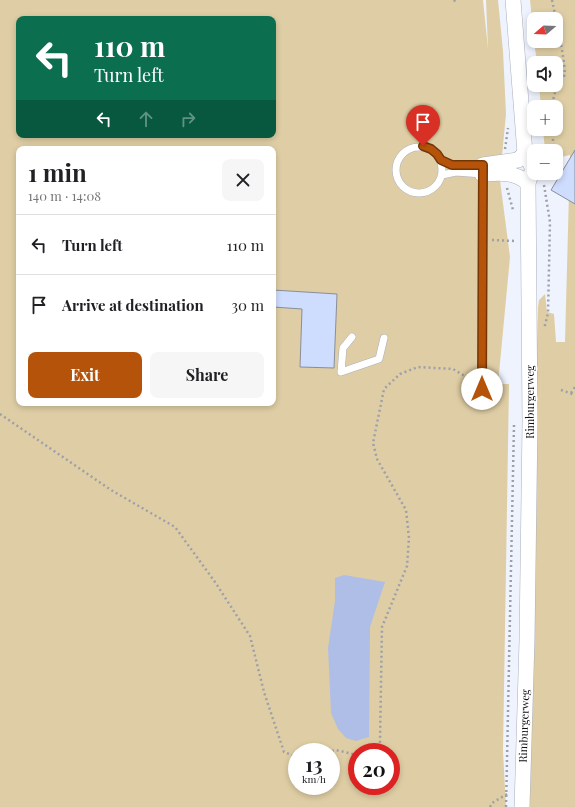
<!DOCTYPE html>
<meta charset="utf-8">
<style>
:root{--surface:#fff;--page:#f6f6f6;--text:#202124;--muted:#757577;--line:#e0e0e0;--accent:#b45309}
body{margin:0;font-family:"Playfair Display",serif;background:var(--page);color:var(--text);height:100vh;display:flex;flex-direction:column;font-size:15px;white-space:nowrap}
*{box-sizing:border-box;margin:0}
p{font-size:13px;color:var(--muted)}
.icon{flex:none;width:22px;height:22px;fill:none;stroke:currentColor;stroke-width:2;stroke-linecap:round;stroke-linejoin:round}
.map{position:relative;flex:1;overflow:hidden}
.side{position:absolute;left:16px;top:146px;width:260px;height:260px;display:flex;flex-direction:column;background:var(--surface);border-radius:8px;box-shadow:0 2px 6px #0003}
.side>*{flex:none}
.top-card{position:absolute;left:16px;top:16px;width:260px;height:122px;border-radius:8px;box-shadow:0 2px 6px #0003;background:#0b6e4f;color:#fff;overflow:hidden}
.needle{width:26px;rotate:251deg}
.buttons{position:absolute;left:527px;top:12px;display:grid;gap:8px}
.buttons a{display:grid;place-items:center;width:36px;height:36px;border-radius:8px;background:var(--surface);box-shadow:0 2px 6px #0003;font-size:20px}
.speed{position:absolute;left:288px;top:743px;display:flex;gap:8px;font-size:20px;font-weight:700;text-align:center}
.speed>*{display:grid;place-content:center;width:52px;height:52px;border-radius:50%;background:var(--surface);box-shadow:0 2px 6px #0003;line-height:1}
.speed small{font-size:10px;font-weight:400}
.speed .limit{border:6px solid #d22;background:#fff;color:#111}
.pin{position:absolute;display:grid;place-items:center;width:34px;height:34px;color:#fff;margin:-41px -17px;border-radius:50% 50% 50% 0;rotate:-45deg;box-shadow:0 0 4px #0007}
.pin .icon{rotate:45deg}
.me{position:absolute;width:44px;margin:-22px;rotate:0deg;stroke-linejoin:round;filter:drop-shadow(0 0 3px #0008)}
.turn{display:flex;align-items:center;gap:14px;height:84px;padding:0 12px;font-size:18px}
.turn .icon{width:52px;height:52px;stroke-width:2.5}
.turn b{display:block;font-size:28px;line-height:34px}
.lanes{display:flex;align-items:center;height:38px;padding:0 12px;background:#0003;justify-content:center;gap:20px;direction:ltr}
.lanes .off{opacity:.35}
.round{display:grid;place-items:center;flex:none;width:42px;height:42px;border-radius:8px;background:var(--page)}
.head{display:flex;align-items:center;justify-content:space-between;height:68px;padding:0 12px}
h1{font-size:24px;font-weight:700;line-height:30px}
.cta{display:flex;gap:8px;margin-top:auto;padding:8px 12px}
.cta a{flex:1;height:46px;border-radius:8px;background:var(--accent);color:#fff;font-size:16px;font-weight:700;line-height:46px;text-align:center}
.cta a+a{background:var(--page);color:var(--text)}
ul{padding:0;list-style:none}
li{display:flex;align-items:center;gap:12px;height:60px;padding:0 12px;border-top:1px solid var(--line)}
li div{flex:1}
li b{display:block;font-size:15px}
li em{font-style:normal}
.map>svg:first-child{display:block}
.green{fill:#dfcea5;fill-rule:evenodd}
.water{fill:#afbee6}
.building{fill:#cedcfd;stroke:#898e99}
.lines{fill:none;stroke-linecap:round;stroke-linejoin:round}
.service-casing{stroke:#abb0bc;stroke-width:8}
.minor-casing{stroke:#abb0bc;stroke-width:16}
.path{stroke:#9da0a8;stroke-width:2.5;stroke-dasharray:2 3;stroke-linecap:butt}
.service{stroke:#fff;stroke-width:7}
.minor{stroke:#fff;stroke-width:15}
.route-casing{stroke:#753606;stroke-width:10}
.route{stroke:#b45309;stroke-width:7}
.labels{text-anchor:middle;stroke-width:3;stroke-linejoin:round;paint-order:stroke}
.street-label{font-size:11px;fill:#0c0d11;stroke:#fff}
</style>
<div class="map">
<svg width="575" height="807" viewBox="0 0 575 807">
<rect width="100%" height="100%" fill="#eff3fd"/>
<!-- green -->
<g class="green">
<path d="M0,0h483l5,49 -2,-49h12l5,51 3,63 -4,42 -5,1 13,100 -12,127h11l-6,367 3,56h-506zM19,19h254v116h-254zM19,149h254v254h-254zM297,752h34v34h-34zM357,752h34v34h-34z"/>
<polygon points="530,0 575,0 575,807 525,807 538,307 539,300 545,294 547,312 554,314 556,342 565,342 570,155 556,158 556,151 545,151 543,129 556,129 556,107 541,107 539,85 556,85 556,63 537,63 534,41 556,41 556,19 534,19 534,38"/>
</g>
<!-- water -->
<polygon class="water" points="344,575 385,582 370,627 369,737 356,741 346,738 338,729 331,713 328,648 335,601 335,578"/>
<!-- building -->
<g class="building">
<polygon points="575,150 575,204 551,190"/>
<polygon points="273,290 337,294 334,368 300,367 302,309 273,307"/>
</g>
<g class="lines">
<defs>
<g id="service">
<circle cx="419" cy="170" r="23"/>
<polyline points="441,161 452,165 483,165"/>
<polyline points="442,175 456,172 482,174 482,389 496,389"/>
<polyline points="352,337 343,348 341,372 379,359 384,338"/>
</g>
<g id="minor">
<polyline points="513,0 525,153 533,169 528,183 530,422 527,640 522,807"/>
<path d="M525,153l-7,7 -35,5 -1,9c17,-1 32,-3 46,9"/>
</g>
</defs>
<!-- service casing -->
<use href="#service" class="service-casing"/>
<!-- minor casing -->
<use href="#minor" class="minor-casing"/>
<!-- path -->
<g class="path">
<polyline points="454,0 456,3"/>
<polyline points="552,0 556,19"/>
<path d="M550,107l-1,-3 4,-3c2,-12 5,-15 11,-25 3,-5 -6,-48 -8,-56"/>
<polyline points="552,129 554,151"/>
<polyline points="505,149 508,128"/>
<polyline points="544,185 550,222 548,313 544,329"/>
<polyline points="507,188 513,210"/>
<polyline points="492,240 515,241"/>
<polyline points="561,390 575,395"/>
<polyline points="571,393 575,387"/>
<polyline points="0,414 111,490 175,527 215,582 250,636 264,692 284,752 297,757"/>
<polyline points="327,752 336,750 357,755"/>
<polyline points="376,752 380,742 382,627 407,566 409,538 406,510 377,459 373,443 384,389 400,374 418,367 453,369 473,381"/>
<polyline points="490,807 492,803 507,794"/>
<polyline points="506,807 514,425"/>
</g>
<!-- service -->
<use href="#service" class="service"/>
<!-- minor -->
<use href="#minor" class="minor"/>
</g>
<g class="lines">
<defs>
<polyline id="route" points="423,146 431,149 437,154 441,160 452,165 483,165 482,389"/>
</defs>
<!-- route casing -->
<use href="#route" class="route-casing"/>
<!-- route -->
<use href="#route" class="route"/>
</g>
<g class="labels">
<!-- street labels -->
<g class="street-label">
<text transform="translate(530 402) rotate(-90)" y="4">Rimburgerweg</text>
<text transform="translate(524 726) rotate(-88)" y="4">Rimburgerweg</text>
</g>
</g>
</svg>
<div class="buttons">
<a><svg class="needle" viewBox="-14 -14 28 28"><path d="M0-13l5 13h-10z" fill="#e53935"/><path d="M0 13l5-13h-10z" fill="#757577"/></svg></a>
<a><svg class="icon" aria-label="sound" viewBox="0 0 24 24"><path d="M4 9h4l5-4v14l-5-4H4zM17 9q2 3 0 6"/></svg></a>
<a>+</a>
<a>−</a>
</div>
<div class="speed"><div>13<small>km/h</small></div><div class="limit">20</div></div>
<div class="pin" style="left:423px;top:146px;background:#d93025"><svg class="icon" aria-label="arrive" viewBox="0 0 24 24"><path d="M6 21V4h12l-3 4 3 4H6"/></svg></div>
<svg class="me" style="left:482px;top:389px" viewBox="-20 -20 40 40"><circle r="19" fill="#fff"/><path d="M0-13L10 11 0 6-10 11z" fill="#b45309"/></svg>
<div class="top-card">
<div class="turn"><svg class="icon" aria-label="left" viewBox="0 0 24 24"><path d="M17 20v-9H6M10 6l-5 5 5 5"/></svg><div><b>110 m</b>Turn left</div></div>
<div class="lanes"><svg class="icon" aria-label="left" viewBox="0 0 24 24"><path d="M17 20v-9H6M10 6l-5 5 5 5"/></svg><svg class="icon off" aria-label="ahead" viewBox="0 0 24 24"><path d="M12 20V5M6 11l6-6 6 6"/></svg><svg class="icon off" aria-label="right" viewBox="0 0 24 24"><path d="M7 20v-9h11M14 6l5 5-5 5"/></svg></div>
</div>
<section class="side">
<div class="head"><div><h1>1 min</h1><p>140 m · 14:08</p></div><a class="round"><svg class="icon" aria-label="close" viewBox="0 0 24 24"><path d="M6 6l12 12M18 6L6 18"/></svg></a></div>
<ul>
<li><svg class="icon" aria-label="left" viewBox="0 0 24 24"><path d="M17 20v-9H6M10 6l-5 5 5 5"/></svg><div><b>Turn left</b></div><em>110 m</em></li>
<li><svg class="icon" aria-label="arrive" viewBox="0 0 24 24"><path d="M6 21V4h12l-3 4 3 4H6"/></svg><div><b>Arrive at destination</b></div><em>30 m</em></li>
</ul>
<div class="cta"><a>Exit</a><a>Share</a></div>
</section>
</div>
